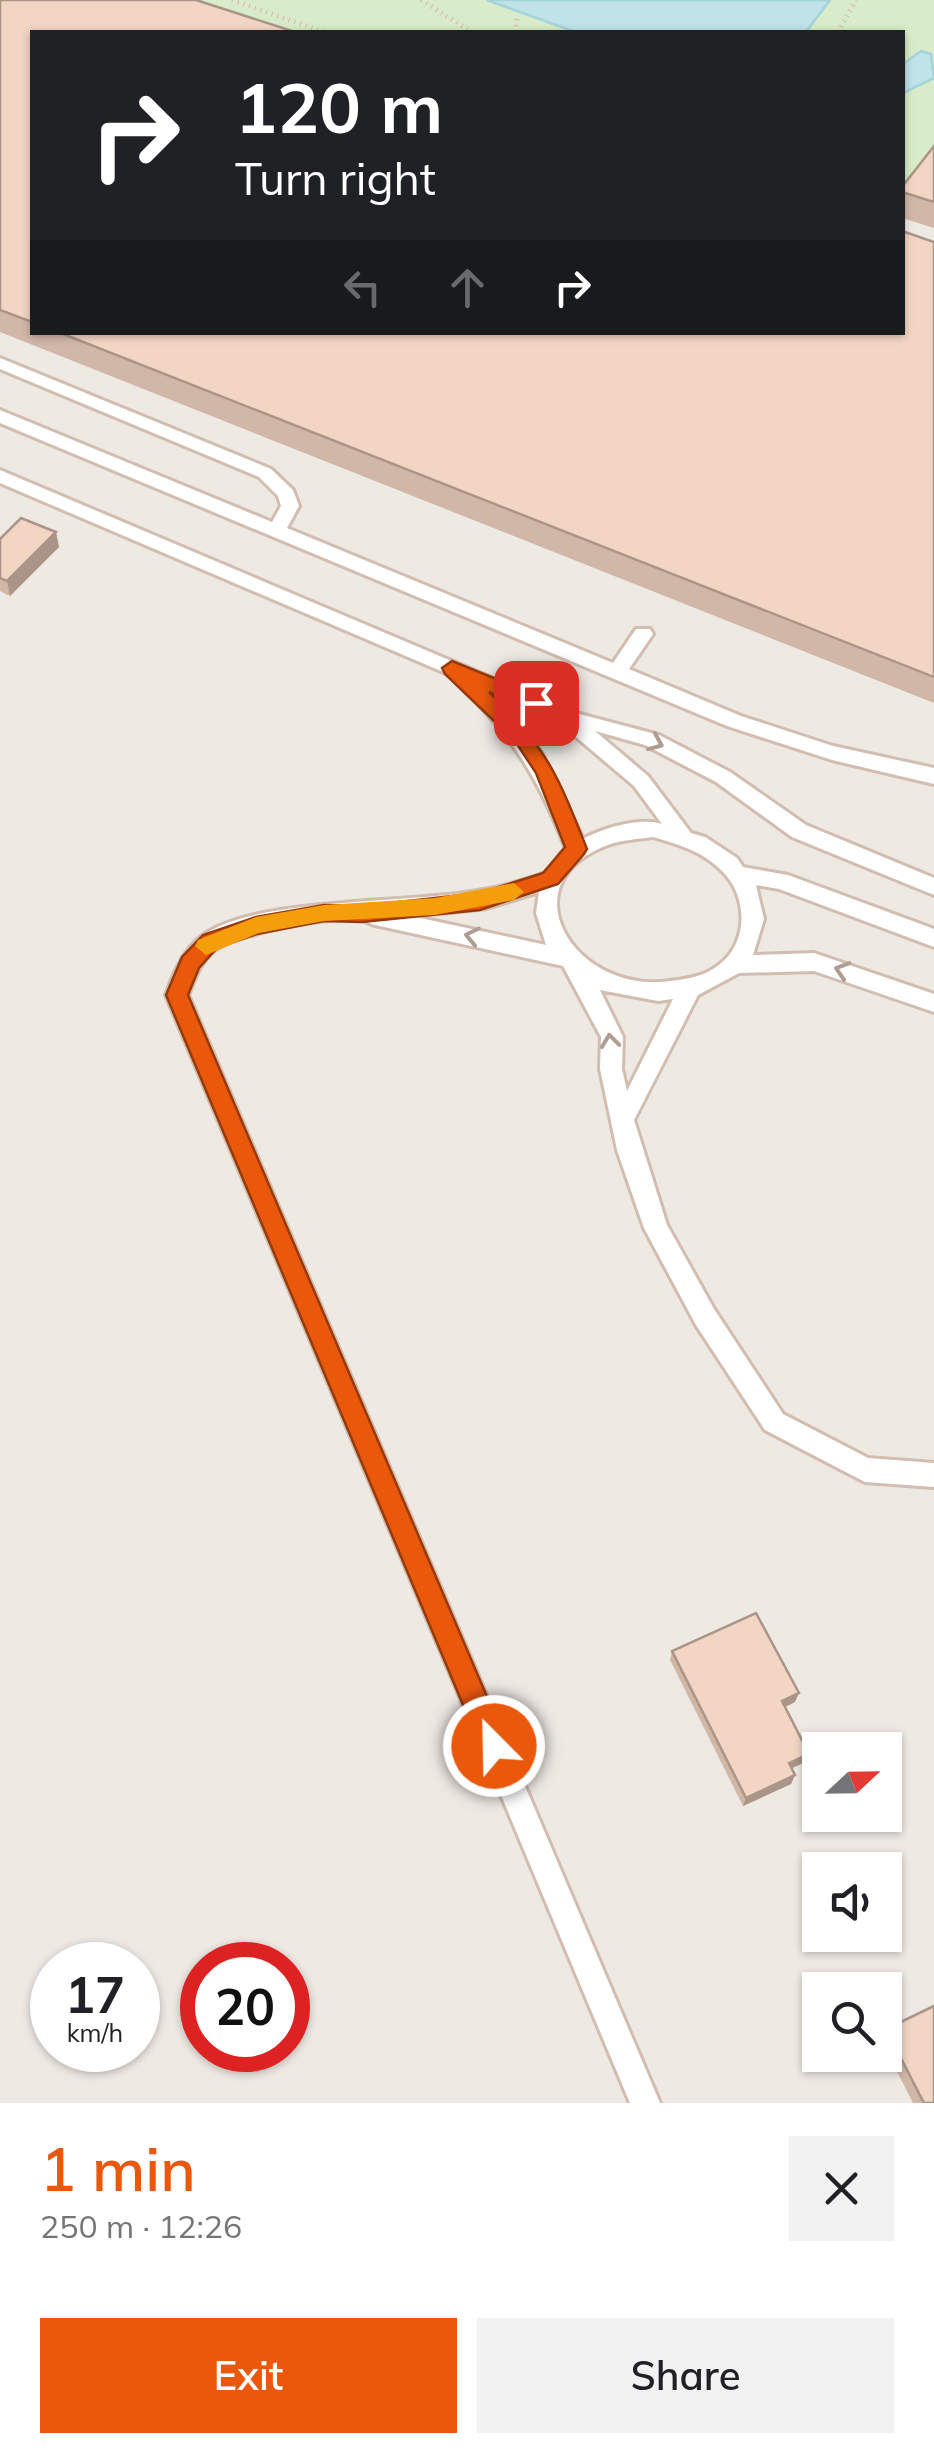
<!DOCTYPE html>
<meta charset="utf-8">
<style>
:root{--surface:#fff;--page:#f2f2f2;--text:#202124;--muted:#757577;--accent:#ea580c}
body{margin:0;font-family:Mulish,sans-serif;background:var(--page);color:var(--text);height:100vh;display:flex;flex-direction:column;font-size:38px;white-space:nowrap}
*{box-sizing:border-box;margin:0}
p{font-size:32px;color:var(--muted)}
.icon{flex:none;width:55px;height:55px;fill:none;stroke:currentColor;stroke-width:2;stroke-linecap:round;stroke-linejoin:round}
.map{position:relative;height:2103px;overflow:hidden}
.sheet{display:flex;flex-direction:column;background:var(--surface);flex:1}
.sheet>*{flex:none}
.guide{position:absolute;left:30px;top:30px;width:875px;height:305px;border-radius:0px;box-shadow:0 2px 8px #0004;background:#202124;color:#fff;overflow:hidden}
.needle{width:65px;rotate:68deg}
.fabs{position:absolute;left:802px;top:1732px;display:grid;gap:20px}
.fabs a{display:grid;place-items:center;width:100px;height:100px;border-radius:0px;background:var(--surface);box-shadow:0 2px 8px #0004;font-size:50px}
.speed{position:absolute;left:30px;top:1942px;display:flex;gap:20px;font-size:50px;font-weight:700;text-align:center}
.speed>*{display:grid;place-content:center;width:130px;height:130px;border-radius:50%;background:var(--surface);box-shadow:0 2px 8px #0004;line-height:1}
.speed small{font-size:25px;font-weight:400}
.speed .limit{border:15px solid #d22;background:#fff;color:#111}
.pin{position:absolute;display:grid;place-items:center;width:85px;height:85px;color:#fff;margin:-42px;border-radius:20px;box-shadow:0 5px 15px #0006}
.me{position:absolute;width:110px;margin:-55px;rotate:337deg;stroke-linejoin:round;filter:drop-shadow(0 0 8px #0008)}
.turn{display:flex;align-items:center;gap:35px;height:210px;padding:0 40px;font-size:45px}
.turn .icon{width:130px;height:130px;stroke-width:2.5}
.turn b{display:block;font-size:70px;line-height:85px}
.lanes{display:flex;align-items:center;height:95px;padding:0 40px;background:#0003;justify-content:center;gap:50px;direction:ltr}
.lanes .off{opacity:.35}
.round{display:grid;place-items:center;flex:none;width:105px;height:105px;border-radius:0px;background:var(--page)}
.head{display:flex;align-items:center;justify-content:space-between;height:170px;padding:0 40px}
h1{font-size:60px;font-weight:600;line-height:75px;color:var(--accent)}
.cta{display:flex;gap:20px;margin-top:auto;padding:20px 40px}
.cta a{flex:1;height:115px;border-radius:0px;background:var(--accent);color:#fff;font-size:40px;font-weight:600;line-height:115px;text-align:center}
.cta a+a{background:var(--page);color:var(--text)}
.map>svg:first-child{display:block}
.industrial{fill:#efe9e4;fill-rule:evenodd}
.green{fill:#d8ecc9}
.water{fill:#bfe3e8;stroke:#a5d3da;stroke-width:2.5}
.lines{fill:none;stroke-linecap:round;stroke-linejoin:round}
.lane-casing{stroke:#d1beb0;stroke-width:6}
.path{stroke:#d9b8a5;stroke-width:5;stroke-dasharray:1 5;stroke-linecap:butt}
.lane{fill:#fff;fill-rule:evenodd}
.wall{fill:#d1b7a8}
.shaded-wall{fill:#aa9588}
.building{fill:#f3d5c3;stroke:#aa9588;stroke-width:2.5}
.oneway{stroke:#af9d94}
.route{fill:#ea580c;stroke:#983908;stroke-width:2.5}
.slow{fill:#f59e0b}
</style>
<div class="map">
<svg width="934" height="2103" viewBox="0 0 934 2103">
<rect width="100%" height="100%" fill="#fdf6ec"/>
<!-- industrial -->
<path class="industrial" d="M0,0l32,32v300h870l1,-147 31,-41v1959h-934zM820,1750h65v65h-65zM820,1870h65v65h-65zM52,1965h86v85h-86zM202,1965h86v85h-86zM820,1990h65v65h-65z"/>
<!-- green -->
<polygon class="green" points="125,0 934,0 934,144 903,185 902,32 223,32"/>
<!-- water -->
<g class="water">
<polygon points="487,0 830,0 806,32 575,32"/>
<polygon points="921,51 931,54 934,78 903,93 903,64"/>
</g>
<g class="lines">
<defs>
<g id="lane">
<polygon points="0,358 271,469 293,490 299,506 287,528 613,663 636,629 650,629 653,634 629,669 741,716 833,746 934,768 934,784 832,760 727,726 0,423 0,410 272,522 281,506 278,496 259,477 0,369"/>
<path d="M0,470l572,242 87,23 71,37 76,53 128,53v17l-142,-58 -76,-55 -71,-37 -50,-14 53,45 43,57 14,4 32,21 6,9 45,8 146,54v18l-155,-58 -23,-4 8,34 -11,36 61,-2 120,41v18l-120,-41 -75,2 -41,22 -64,125 33,105 47,84 69,105 85,44 66,5v24l-69,-5 -100,-52 -69,-105 -52,-97 -27,-78 -17,-81 1,-32 -38,-71 -188,-41c-5,-1 -8,-4 -13,-5 -27,-6 -123,13 -146,29 -15,10 -21,29 -28,46l472,1108h-30l-464,-1108c7,-19 15,-39 29,-53 53,-52 244,-33 322,-60 9,-3 22,-5 29,-10 8,-5 12,-17 20,-23 -24,-63 -53,-114 -103,-160l-1,-9 -462,-197zM493,693l63,27 78,66 28,38c-22,-7 -59,4 -79,15l-41,-85zM653,837c24,7 49,14 68,33 27,25 28,71 -1,94 -14,12 -32,15 -50,17 -95,14 -165,-98 -62,-136 13,-5 31,-6 45,-8zM539,892l-3,21 10,32 -135,-29 76,-8zM600,990l58,11 15,-2 -46,92 -5,-22 1,-32z"/>
</g>
</defs>
<!-- lane casing -->
<use href="#lane" class="lane-casing"/>
<!-- path -->
<g class="path">
<polyline points="232,0 324,32"/>
<polyline points="421,0 472,32"/>
<polyline points="515,32 517,19"/>
<polyline points="838,32 856,0"/>
</g>
<!-- lane -->
<use href="#lane" class="lane"/>
</g>
<!-- wall -->
<g class="wall">
<polygon points="0,0 32,32 32,332 902,332 934,242 934,703 0,332"/>
<polygon points="934,146 934,228 902,218 902,187"/>
<polygon points="56,532 59,547 10,596 0,591 0,539"/>
<polygon points="672,1651 795,1702 785,1707 805,1762 791,1769 795,1775 791,1784 743,1806 670,1660"/>
<polygon points="886,2029 934,2103 913,2103 885,2048"/>
</g>
<!-- shaded-wall -->
<g class="shaded-wall">
<polygon points="56,532 59,547 10,596 7,581"/>
<polygon points="799,1693 795,1702 778,1710 782,1701"/>
<polygon points="809,1754 805,1762 785,1771 789,1763"/>
<polygon points="795,1775 791,1784 743,1806 746,1798"/>
</g>
<!-- building -->
<g class="building">
<polygon points="0,0 196,0 295,32 32,32 32,322 0,310"/>
<polygon points="934,146 934,202 902,192 902,187"/>
<polygon points="902,231 934,242 934,677 58,332 902,332"/>
<polygon points="21,518 56,532 7,581 0,578 0,539"/>
<polygon points="756,1613 799,1693 782,1701 809,1754 789,1763 795,1775 746,1798 672,1651"/>
<polygon points="934,2006 934,2103 924,2103 886,2029"/>
</g>
<!-- one-way arrows -->
<defs><path id="oneway-chevron" d="M-2-3.5L2.5 0L-2 3.5" fill="none" stroke-width="1.6" stroke-linecap="round" stroke-linejoin="round" transform="scale(2.5)"/></defs>
<g class="oneway">
<use href="#oneway-chevron" transform="translate(656 743) rotate(23)"/>
<use href="#oneway-chevron" transform="translate(472 936) rotate(-168)"/>
<use href="#oneway-chevron" transform="translate(842 970) rotate(-162)"/>
<use href="#oneway-chevron" transform="translate(610 1041) rotate(-97)"/>
</g>
<!-- route -->
<path class="route" d="M452,661l91,37 3,5 -10,8 -47,-19c57,53 70,86 98,157l-3,5 -26,30 -78,26 -118,12 -38,-1 -67,13 -39,13 -19,21 -11,27 320,751 -4,9 -10,5 -10,-5 -318,-760 16,-38 21,-22 53,-18 68,-12 38,1 118,-13 63,-20 22,-26 -29,-74 -21,-32 -70,-67 -3,-6z"/>
<!-- slow -->
<polygon class="slow" points="514,883 524,892 514,900 435,915 324,921 259,933 206,955 195,946 198,940 256,917 324,905 435,898"/>
</svg>
<div class="fabs">
<a><svg class="needle" viewBox="-14 -14 28 28"><path d="M0-13l5 13h-10z" fill="#e53935"/><path d="M0 13l5-13h-10z" fill="#757577"/></svg></a>
<a><svg class="icon" aria-label="sound" viewBox="0 0 24 24"><path d="M4 9h4l5-4v14l-5-4H4zM17 9q2 3 0 6"/></svg></a>
<a><svg class="icon" aria-label="search" viewBox="0 0 24 24"><circle cx="10" cy="10" r="6"/><path d="M15 15l6 6"/></svg></a>
</div>
<div class="speed"><div>17<small>km/h</small></div><div class="limit">20</div></div>
<div class="pin" style="left:536px;top:703px;background:#d93025"><svg class="icon" aria-label="arrive" viewBox="0 0 24 24"><path d="M6 21V4h12l-3 4 3 4H6"/></svg></div>
<svg class="me" style="left:494px;top:1746px" viewBox="-20 -20 40 40"><circle r="17" fill="#ea580c" stroke="#fff" stroke-width="3"/><path d="M0-11L8 9 0 5-8 9z" fill="#fff"/></svg>
<div class="guide">
<div class="turn"><svg class="icon" aria-label="right" viewBox="0 0 24 24"><path d="M7 20v-9h11M14 6l5 5-5 5"/></svg><div><b>120 m</b>Turn right</div></div>
<div class="lanes"><svg class="icon off" aria-label="left" viewBox="0 0 24 24"><path d="M17 20v-9H6M10 6l-5 5 5 5"/></svg><svg class="icon off" aria-label="ahead" viewBox="0 0 24 24"><path d="M12 20V5M6 11l6-6 6 6"/></svg><svg class="icon" aria-label="right" viewBox="0 0 24 24"><path d="M7 20v-9h11M14 6l5 5-5 5"/></svg></div>
</div>
</div>
<section class="sheet">
<div class="head"><div><h1>1 min</h1><p>250 m · 12:26</p></div><a class="round"><svg class="icon" aria-label="close" viewBox="0 0 24 24"><path d="M6 6l12 12M18 6L6 18"/></svg></a></div>
<div class="cta"><a>Exit</a><a>Share</a></div>
</section>
